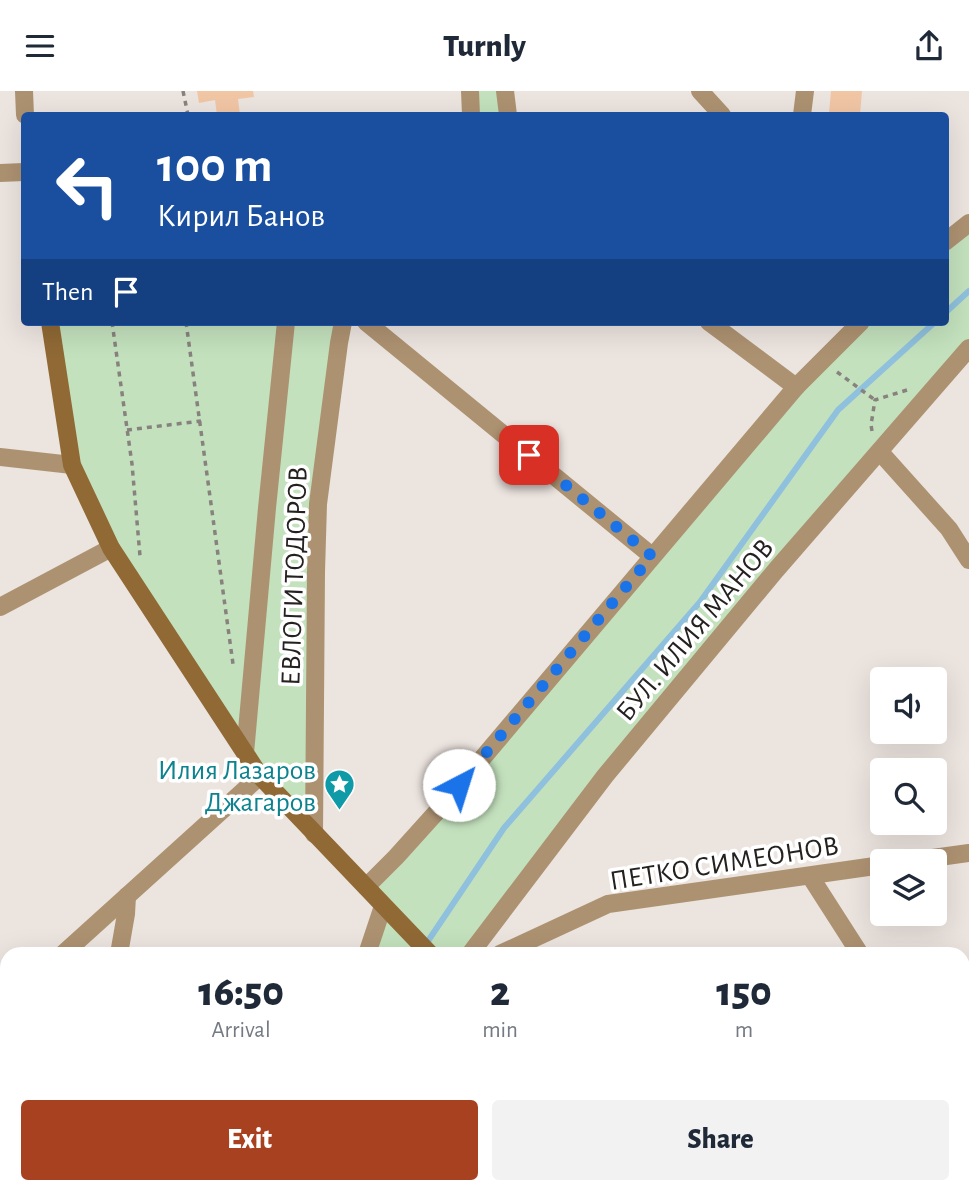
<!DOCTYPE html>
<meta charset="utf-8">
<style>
:root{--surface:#fff;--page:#f2f2f3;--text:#1f2937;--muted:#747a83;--accent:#a84120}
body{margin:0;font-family:"Alegreya Sans",sans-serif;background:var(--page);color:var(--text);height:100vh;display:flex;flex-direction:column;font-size:26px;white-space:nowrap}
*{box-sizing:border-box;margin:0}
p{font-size:23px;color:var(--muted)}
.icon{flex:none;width:38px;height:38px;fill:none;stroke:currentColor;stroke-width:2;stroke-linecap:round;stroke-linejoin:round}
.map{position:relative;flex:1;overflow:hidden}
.panel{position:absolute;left:0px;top:856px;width:970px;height:247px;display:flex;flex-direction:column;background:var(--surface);border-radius:21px 21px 0 0;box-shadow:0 7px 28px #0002}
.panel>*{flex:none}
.guide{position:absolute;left:21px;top:21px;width:928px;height:214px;border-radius:7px;box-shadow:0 7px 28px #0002;background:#1a4fa0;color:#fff;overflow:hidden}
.tools{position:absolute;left:870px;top:576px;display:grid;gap:14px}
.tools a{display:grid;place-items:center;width:77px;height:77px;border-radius:7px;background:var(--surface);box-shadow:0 7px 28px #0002;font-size:35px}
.pin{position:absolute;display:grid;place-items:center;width:60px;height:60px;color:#fff;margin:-30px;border-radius:14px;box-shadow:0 4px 10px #0006}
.me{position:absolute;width:77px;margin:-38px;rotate:40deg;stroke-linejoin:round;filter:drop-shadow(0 0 5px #0008)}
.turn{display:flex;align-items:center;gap:24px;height:147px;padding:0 21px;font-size:32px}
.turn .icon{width:91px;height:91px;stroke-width:2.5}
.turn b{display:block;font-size:49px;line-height:60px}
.then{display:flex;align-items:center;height:66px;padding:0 21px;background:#0003;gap:14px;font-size:26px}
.eta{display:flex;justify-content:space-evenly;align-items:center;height:119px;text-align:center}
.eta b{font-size:42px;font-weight:800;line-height:49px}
.cta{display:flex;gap:14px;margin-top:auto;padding:14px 21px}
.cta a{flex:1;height:80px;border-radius:7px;background:var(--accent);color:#fff;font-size:28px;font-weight:800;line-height:80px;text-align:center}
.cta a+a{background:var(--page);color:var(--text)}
header{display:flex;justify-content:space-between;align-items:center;height:91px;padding:0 21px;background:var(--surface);font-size:32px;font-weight:800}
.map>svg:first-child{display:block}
.green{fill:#c3e1bd}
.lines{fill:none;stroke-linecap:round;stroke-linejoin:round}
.stream{stroke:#8fc0dd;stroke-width:6}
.building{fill:#f1c6a5}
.path{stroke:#88827f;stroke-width:3.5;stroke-dasharray:5 5;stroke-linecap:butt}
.street{stroke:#ad9271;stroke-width:18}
.secondary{stroke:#906935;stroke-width:18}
.route{stroke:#1a73e8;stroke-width:12;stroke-dasharray:0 21.6}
.labels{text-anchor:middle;stroke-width:7;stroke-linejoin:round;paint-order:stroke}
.street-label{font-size:28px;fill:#24211f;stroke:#fff}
.culture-label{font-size:28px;fill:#0d838f;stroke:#fff;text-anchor:end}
</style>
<header><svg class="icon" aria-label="menu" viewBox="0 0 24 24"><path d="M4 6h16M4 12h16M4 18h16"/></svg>Turnly<svg class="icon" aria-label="share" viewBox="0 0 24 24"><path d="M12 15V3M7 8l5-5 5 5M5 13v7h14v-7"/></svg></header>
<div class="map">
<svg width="969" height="1101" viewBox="0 0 969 1101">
<rect width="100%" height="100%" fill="#ece4df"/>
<!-- green -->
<g class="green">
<polygon points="470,0 505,0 508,24 471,24"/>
<polygon points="969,132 969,257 880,361 470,863 367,863 383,815 366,796 861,231 945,231 945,151"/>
<polygon points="50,231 343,231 328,334 314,743 260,685 111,457 72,374"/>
</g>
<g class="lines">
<!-- stream -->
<g class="stream">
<polyline points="945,222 969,200"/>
<polyline points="426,853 504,737 700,511 838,319 935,231"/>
<polyline points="328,1101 330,1096"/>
</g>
</g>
<!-- building -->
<g class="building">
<polygon points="197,0 253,0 254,6 238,8 240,24 217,24 215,9 199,12"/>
<polygon points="831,0 862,0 860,24 829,22"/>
<polygon points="243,1096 271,1096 269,1101 250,1101 242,1098"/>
</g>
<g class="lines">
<!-- path -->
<g class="path">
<polyline points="183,0 188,24"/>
<polyline points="112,231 132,373 140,465"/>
<polyline points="186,231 233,573"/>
<polyline points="837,281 875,309"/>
<polyline points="127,339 201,330"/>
<polyline points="872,340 871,334 875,309 907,299"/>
</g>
<!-- street -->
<g class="street">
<polyline points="24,0 25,24"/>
<polyline points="470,0 471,24"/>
<polyline points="505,0 508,24"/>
<polyline points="700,0 722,24"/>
<polyline points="802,24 805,0"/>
<polyline points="0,82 24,81"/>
<polyline points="945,151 969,132"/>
<polyline points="366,231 652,465"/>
<polyline points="709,231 796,296"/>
<polyline points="880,361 949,438 969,469"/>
<polyline points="0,366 72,374"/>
<polyline points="0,516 111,457"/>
<polyline points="245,662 267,417 286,231"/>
<polyline points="314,743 316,481 318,413 339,252 343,231"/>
<polyline points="911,770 969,762"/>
<polyline points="810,785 860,863"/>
<polyline points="366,796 396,766 442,715 796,296 861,231"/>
<polyline points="63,863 260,685"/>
<polyline points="119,863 126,823 127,805"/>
<polyline points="367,863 383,815"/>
<polyline points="470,863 605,685 776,479 969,257"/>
<polyline points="500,863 608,813 882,774"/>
<polyline points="0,924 7,915"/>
<polyline points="962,1022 969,1032"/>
<polyline points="34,1101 36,1096"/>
<polyline points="291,1101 293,1096"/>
<polyline points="353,1101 354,1096"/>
</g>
<!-- secondary -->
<g class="secondary">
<polyline points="50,231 72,374 111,457 260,685 430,863"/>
<polyline points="659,1096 664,1101"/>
</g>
</g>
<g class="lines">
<!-- route -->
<polyline class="route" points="459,694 652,465 529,364"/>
</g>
<!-- icons -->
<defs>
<symbol id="sight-pin" viewBox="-11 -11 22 30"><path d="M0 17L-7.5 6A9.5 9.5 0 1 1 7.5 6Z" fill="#0f9aa8" stroke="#fff"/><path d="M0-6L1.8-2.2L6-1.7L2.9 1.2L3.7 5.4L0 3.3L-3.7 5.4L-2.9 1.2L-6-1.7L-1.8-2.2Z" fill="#fff"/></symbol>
</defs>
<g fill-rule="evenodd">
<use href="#sight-pin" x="322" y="676" width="35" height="47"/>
</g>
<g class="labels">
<!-- street labels -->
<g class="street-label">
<text transform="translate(293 485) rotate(-88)" y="10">ЕВЛОГИ ТОДОРОВ</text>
<text transform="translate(694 538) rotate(-50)" y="10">БУЛ. ИЛИЯ МАНОВ</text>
<text transform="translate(724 771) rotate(-9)" y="10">ПЕТКО СИМЕОНОВ</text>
</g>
<!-- culture labels -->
<g class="culture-label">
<text x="316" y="688">Илия Лазаров<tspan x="316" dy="32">Джагаров</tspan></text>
</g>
</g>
</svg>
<div class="tools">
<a><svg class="icon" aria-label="sound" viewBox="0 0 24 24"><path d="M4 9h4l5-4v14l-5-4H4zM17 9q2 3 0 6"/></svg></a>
<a><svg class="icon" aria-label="search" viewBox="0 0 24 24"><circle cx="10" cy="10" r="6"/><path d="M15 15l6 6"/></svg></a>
<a><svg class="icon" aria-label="layers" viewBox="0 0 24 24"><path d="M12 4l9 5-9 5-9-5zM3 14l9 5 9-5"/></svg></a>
</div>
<div class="pin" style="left:529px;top:364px;background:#d93025"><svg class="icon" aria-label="arrive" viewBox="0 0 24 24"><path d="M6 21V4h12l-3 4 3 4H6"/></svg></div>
<svg class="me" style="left:459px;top:694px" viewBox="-20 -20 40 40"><circle r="19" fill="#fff"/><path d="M0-13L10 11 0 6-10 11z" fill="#1a73e8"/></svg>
<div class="guide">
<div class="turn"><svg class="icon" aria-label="left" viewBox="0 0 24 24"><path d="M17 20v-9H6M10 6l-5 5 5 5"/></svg><div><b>100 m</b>Кирил Банов</div></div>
<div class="then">Then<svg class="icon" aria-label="arrive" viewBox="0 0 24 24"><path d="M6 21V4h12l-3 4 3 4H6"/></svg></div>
</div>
<section class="panel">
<div class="eta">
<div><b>16:50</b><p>Arrival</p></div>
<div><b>2</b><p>min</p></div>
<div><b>150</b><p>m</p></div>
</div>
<div class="cta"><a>Exit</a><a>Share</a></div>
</section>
</div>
